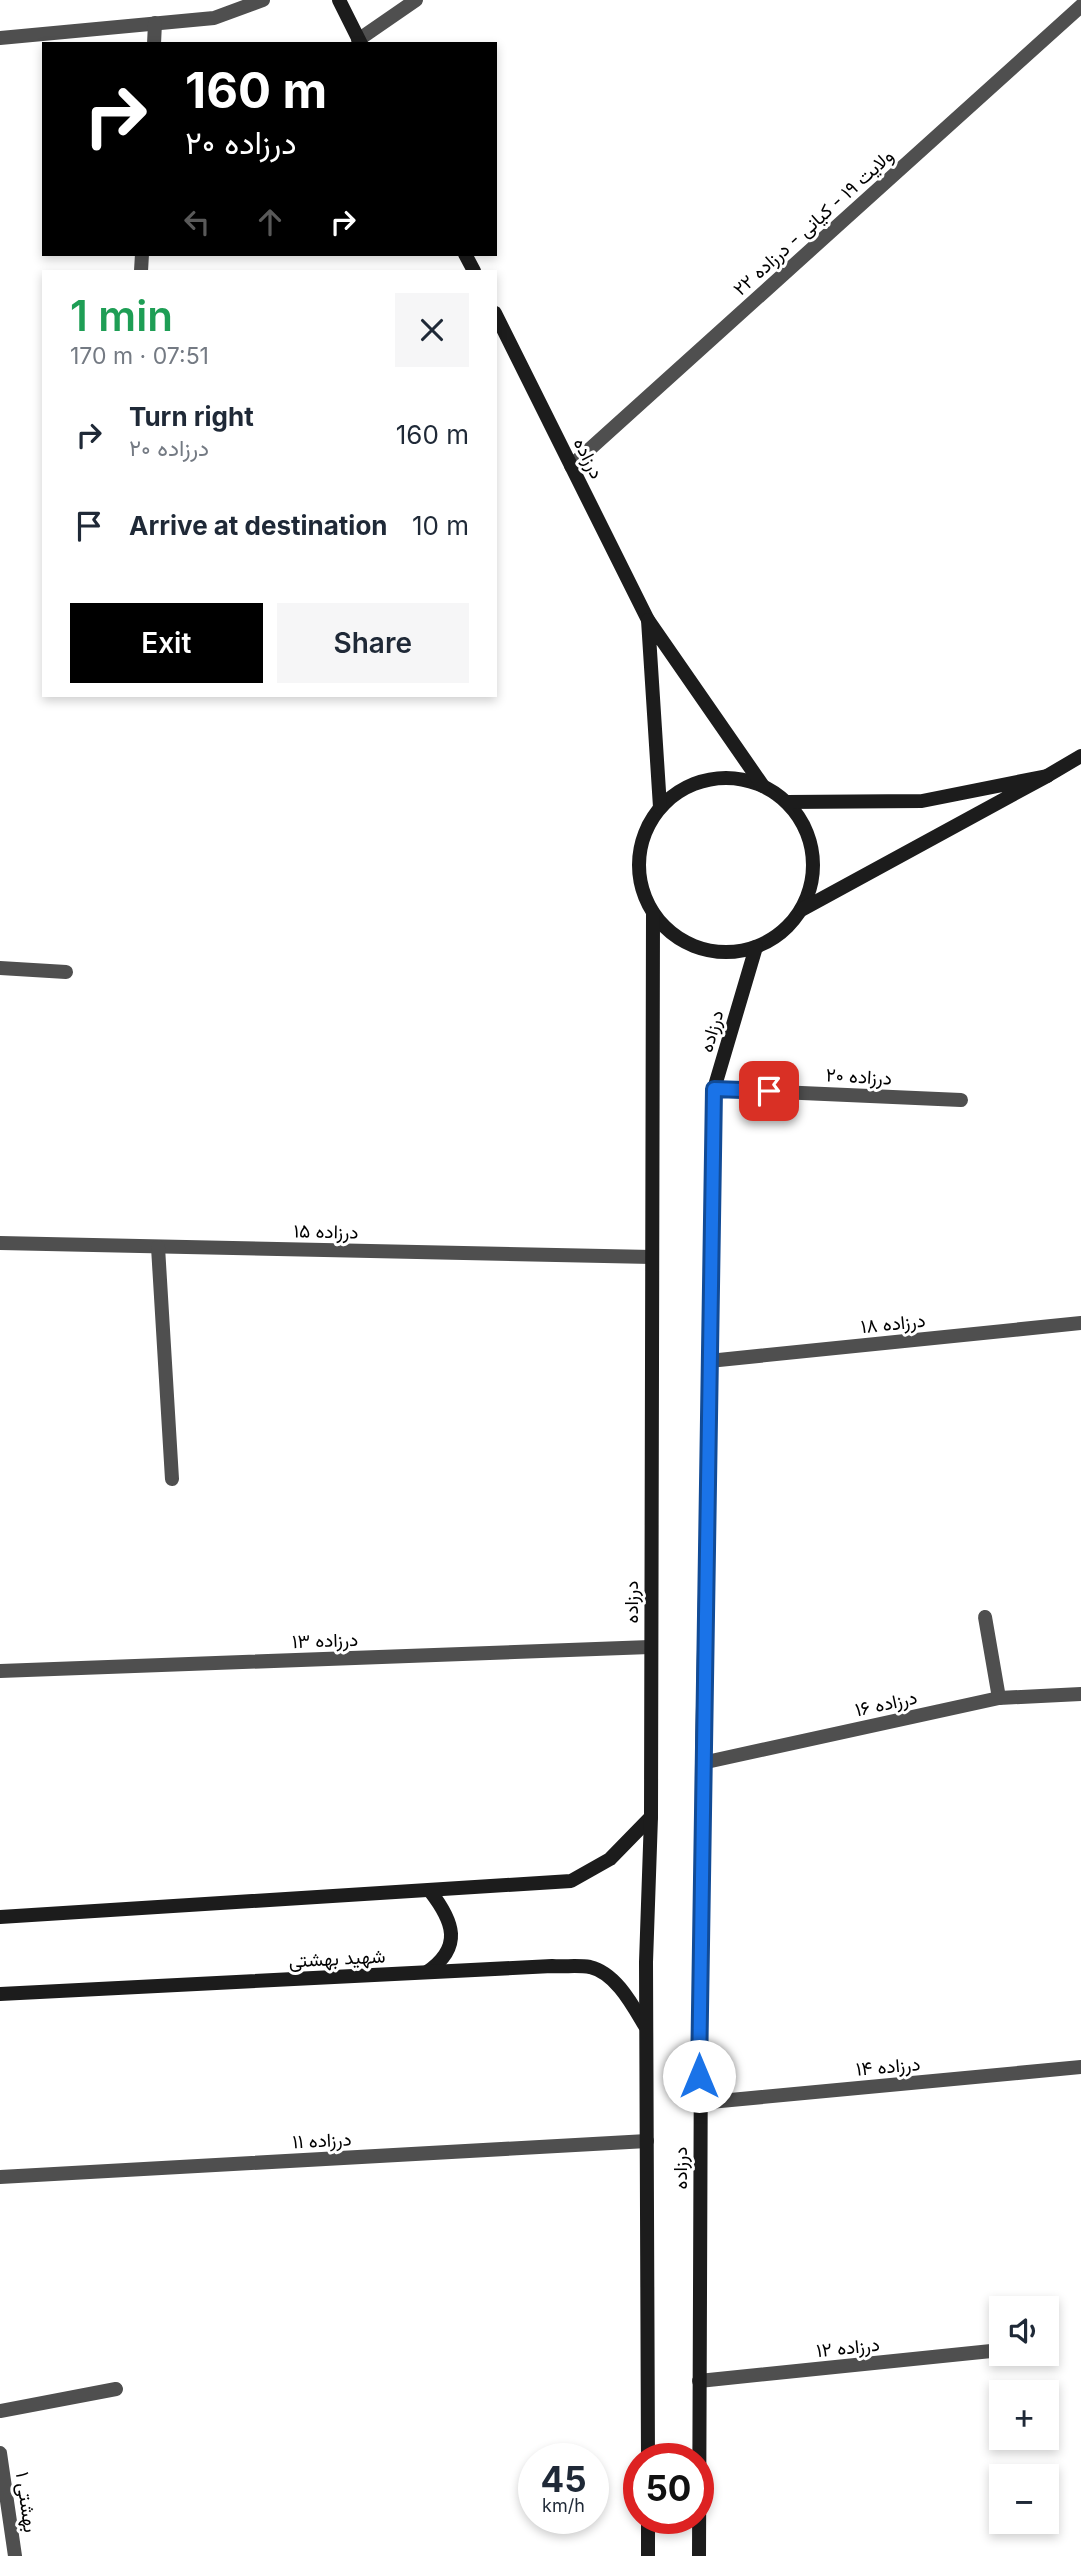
<!DOCTYPE html>
<meta charset="utf-8">
<style>
:root{--surface:#fff;--page:#f6f6f7;--text:#1f2937;--muted:#747a83;--accent:#000}
body{margin:0;font-family:Inter,Vazirmatn,sans-serif;background:var(--page);color:var(--text);height:100vh;display:flex;flex-direction:column;font-size:26px;white-space:nowrap}
*{box-sizing:border-box;margin:0}
p{font-size:23px;color:var(--muted)}
.icon{flex:none;width:38px;height:38px;fill:none;stroke:currentColor;stroke-width:2;stroke-linecap:round;stroke-linejoin:round}
.map{position:relative;flex:1;overflow:hidden}
.panel{position:absolute;left:42px;top:270px;width:455px;height:427px;display:flex;flex-direction:column;background:var(--surface);border-radius:0px;box-shadow:0 4px 10px #0003}
.panel>*{flex:none}
.hud{position:absolute;left:42px;top:42px;width:455px;height:214px;border-radius:0px;box-shadow:0 4px 10px #0003;background:#000;color:#fff;overflow:hidden}
.controls{position:absolute;left:989px;top:2296px;display:grid;gap:14px}
.controls a{display:grid;place-items:center;width:70px;height:70px;border-radius:0px;background:var(--surface);box-shadow:0 4px 10px #0003;font-size:35px}
.speed{position:absolute;left:518px;top:2443px;display:flex;gap:14px;font-size:35px;font-weight:700;text-align:center}
.speed>*{display:grid;place-content:center;width:91px;height:91px;border-radius:50%;background:var(--surface);box-shadow:0 4px 10px #0003;line-height:1}
.speed small{font-size:18px;font-weight:400}
.speed .limit{border:10px solid #d22;background:#fff;color:#111}
.pin{position:absolute;display:grid;place-items:center;width:60px;height:60px;color:#fff;margin:-30px;border-radius:14px;box-shadow:0 4px 10px #0006}
.me{position:absolute;width:77px;margin:-38px;rotate:0deg;stroke-linejoin:round;filter:drop-shadow(0 0 5px #0008)}
.turn{display:flex;align-items:center;gap:24px;height:147px;padding:0 28px;font-size:32px}
.turn .icon{width:91px;height:91px;stroke-width:2.5}
.turn b{display:block;font-size:49px;line-height:60px}
.lanes{display:flex;align-items:center;height:66px;padding:0 28px;background:#0003;justify-content:center;gap:35px;direction:ltr}
.lanes .off{opacity:.35}
.round{display:grid;place-items:center;flex:none;width:74px;height:74px;border-radius:0px;background:var(--page)}
.headline{display:flex;align-items:center;justify-content:space-between;height:119px;padding:0 28px}
h1{font-size:42px;font-weight:600;line-height:52px;color:#1e9e55}
.action{display:flex;gap:14px;margin-top:auto;padding:14px 28px}
.action a{flex:1;height:80px;border-radius:0px;background:var(--accent);color:#fff;font-size:28px;font-weight:600;line-height:80px;text-align:center}
.action a+a{background:var(--page);color:var(--text)}
ul{padding:0;list-style:none}
li{display:flex;align-items:center;gap:21px;height:91px;padding:0 28px}
li div{flex:1}
li b{display:block;font-size:26px}
li em{font-style:normal}
.map>svg:first-child{display:block}
.lines{fill:none;stroke-linecap:round;stroke-linejoin:round}
.minor{stroke:#4f4f4f;stroke-width:14}
.tertiary{stroke:#4f4f4f;stroke-width:14}
.secondary{stroke:#1c1c1c;stroke-width:14}
.route-casing{stroke:#114b97;stroke-width:18}
.route{stroke:#1a73e8;stroke-width:12}
.labels{text-anchor:middle;stroke-width:6;stroke-linejoin:round;paint-order:stroke}
.street-label{font-size:19px;fill:#000;stroke:#fff}
</style>
<div class="map">
<svg width="1081" height="2556" viewBox="0 0 1081 2556">
<rect width="100%" height="100%" fill="#fff"/>
<g class="lines">
<!-- minor -->
<g class="minor">
<polyline points="0,38 214,18 263,0"/>
<polyline points="358,40 416,0"/>
<polyline points="154,44 155,23"/>
<polyline points="141,271 142,254"/>
<polyline points="571,466 1081,6"/>
<polyline points="0,968 66,972"/>
<polyline points="714,1089 961,1100"/>
<polyline points="0,1243 652,1257"/>
<polyline points="158,1247 172,1479"/>
<polyline points="709,1361 1081,1323"/>
<polyline points="985,1617 999,1698"/>
<polyline points="0,1671 650,1647"/>
<polyline points="702,1763 999,1698 1081,1694"/>
<polyline points="0,2177 647,2141"/>
<polyline points="699,2381 1001,2350"/>
<polyline points="0,2411 116,2389"/>
<polyline points="0,2453 15,2556"/>
</g>
<!-- tertiary -->
<polyline class="tertiary" points="699,2103 1081,2067"/>
<!-- secondary -->
<g class="secondary">
<polyline points="339,0 361,44"/>
<polyline points="465,254 474,271"/>
<polyline points="495,313 648,620"/>
<polyline points="1047,776 1081,756"/>
<circle cx="726" cy="865" r="87"/>
<polyline points="787,802 922,801 1047,776 801,910"/>
<polyline points="660,807 648,620 763,786"/>
<polyline points="0,1917 571,1881 610,1859 651,1817"/>
<path d="M427,1972c36,-25 27,-50 3,-81"/>
<path d="M0,1994l552,-28c12,1 26,-1 38,1 26,6 43,39 55,59"/>
<polyline points="648,2459 646,1962 651,1817 653,913"/>
<polyline points="648,2518 648,2556"/>
<polyline points="699,2556 702,1763 714,1089 756,947"/>
</g>
</g>
<g class="lines">
<defs>
<polyline id="route" points="699,2076 714,1089 769,1091"/>
</defs>
<!-- route casing -->
<use href="#route" class="route-casing"/>
<!-- route -->
<use href="#route" class="route"/>
</g>
<g class="labels">
<!-- street labels -->
<g class="street-label">
<text transform="translate(813 222) rotate(-42)" y="7">ولایت ۱۹ - کیانی - درزاده ۲۲</text>
<text transform="translate(589 458) rotate(63)" y="7">درزاده</text>
<text transform="translate(711 1031) rotate(-74)" y="7">درزاده</text>
<text transform="translate(859 1076) rotate(3)" y="7">درزاده ۲۰</text>
<text transform="translate(326 1231) rotate(1)" y="7">درزاده ۱۵</text>
<text transform="translate(893 1323) rotate(-6)" y="7">درزاده ۱۸</text>
<text transform="translate(631 1602) rotate(-90)" y="7">درزاده</text>
<text transform="translate(325 1640) rotate(-2)" y="7">درزاده ۱۳</text>
<text transform="translate(886 1703) rotate(-12)" y="7">درزاده ۱۶</text>
<text transform="translate(337 1958) rotate(-3)" y="7">شهید بهشتی</text>
<text transform="translate(888 2066) rotate(-5)" y="7">درزاده ۱۴</text>
<text transform="translate(322 2140) rotate(-3)" y="7">درزاده ۱۱</text>
<text transform="translate(680 2168) rotate(-90)" y="7">درزاده</text>
<text transform="translate(848 2347) rotate(-6)" y="7">درزاده ۱۲</text>
<text transform="translate(27 2502) rotate(82)" y="7">بهشتی ۱</text>
</g>
</g>
</svg>
<div class="controls">
<a><svg class="icon" aria-label="sound" viewBox="0 0 24 24"><path d="M4 9h4l5-4v14l-5-4H4zM17 9q2 3 0 6"/></svg></a>
<a>+</a>
<a>−</a>
</div>
<div class="speed"><div>45<small>km/h</small></div><div class="limit">50</div></div>
<div class="pin" style="left:769px;top:1091px;background:#d93025"><svg class="icon" aria-label="arrive" viewBox="0 0 24 24"><path d="M6 21V4h12l-3 4 3 4H6"/></svg></div>
<svg class="me" style="left:699px;top:2076px" viewBox="-20 -20 40 40"><circle r="19" fill="#fff"/><path d="M0-13L10 11 0 6-10 11z" fill="#1a73e8"/></svg>
<div class="hud">
<div class="turn"><svg class="icon" aria-label="right" viewBox="0 0 24 24"><path d="M7 20v-9h11M14 6l5 5-5 5"/></svg><div><b>160 m</b>درزاده ۲۰</div></div>
<div class="lanes"><svg class="icon off" aria-label="left" viewBox="0 0 24 24"><path d="M17 20v-9H6M10 6l-5 5 5 5"/></svg><svg class="icon off" aria-label="ahead" viewBox="0 0 24 24"><path d="M12 20V5M6 11l6-6 6 6"/></svg><svg class="icon" aria-label="right" viewBox="0 0 24 24"><path d="M7 20v-9h11M14 6l5 5-5 5"/></svg></div>
</div>
<section class="panel">
<div class="headline"><div><h1>1 min</h1><p>170 m · 07:51</p></div><a class="round"><svg class="icon" aria-label="close" viewBox="0 0 24 24"><path d="M6 6l12 12M18 6L6 18"/></svg></a></div>
<ul>
<li><svg class="icon" aria-label="right" viewBox="0 0 24 24"><path d="M7 20v-9h11M14 6l5 5-5 5"/></svg><div><b>Turn right</b><p>درزاده ۲۰</p></div><em>160 m</em></li>
<li><svg class="icon" aria-label="arrive" viewBox="0 0 24 24"><path d="M6 21V4h12l-3 4 3 4H6"/></svg><div><b>Arrive at destination</b></div><em>10 m</em></li>
</ul>
<div class="action"><a>Exit</a><a>Share</a></div>
</section>
</div>
